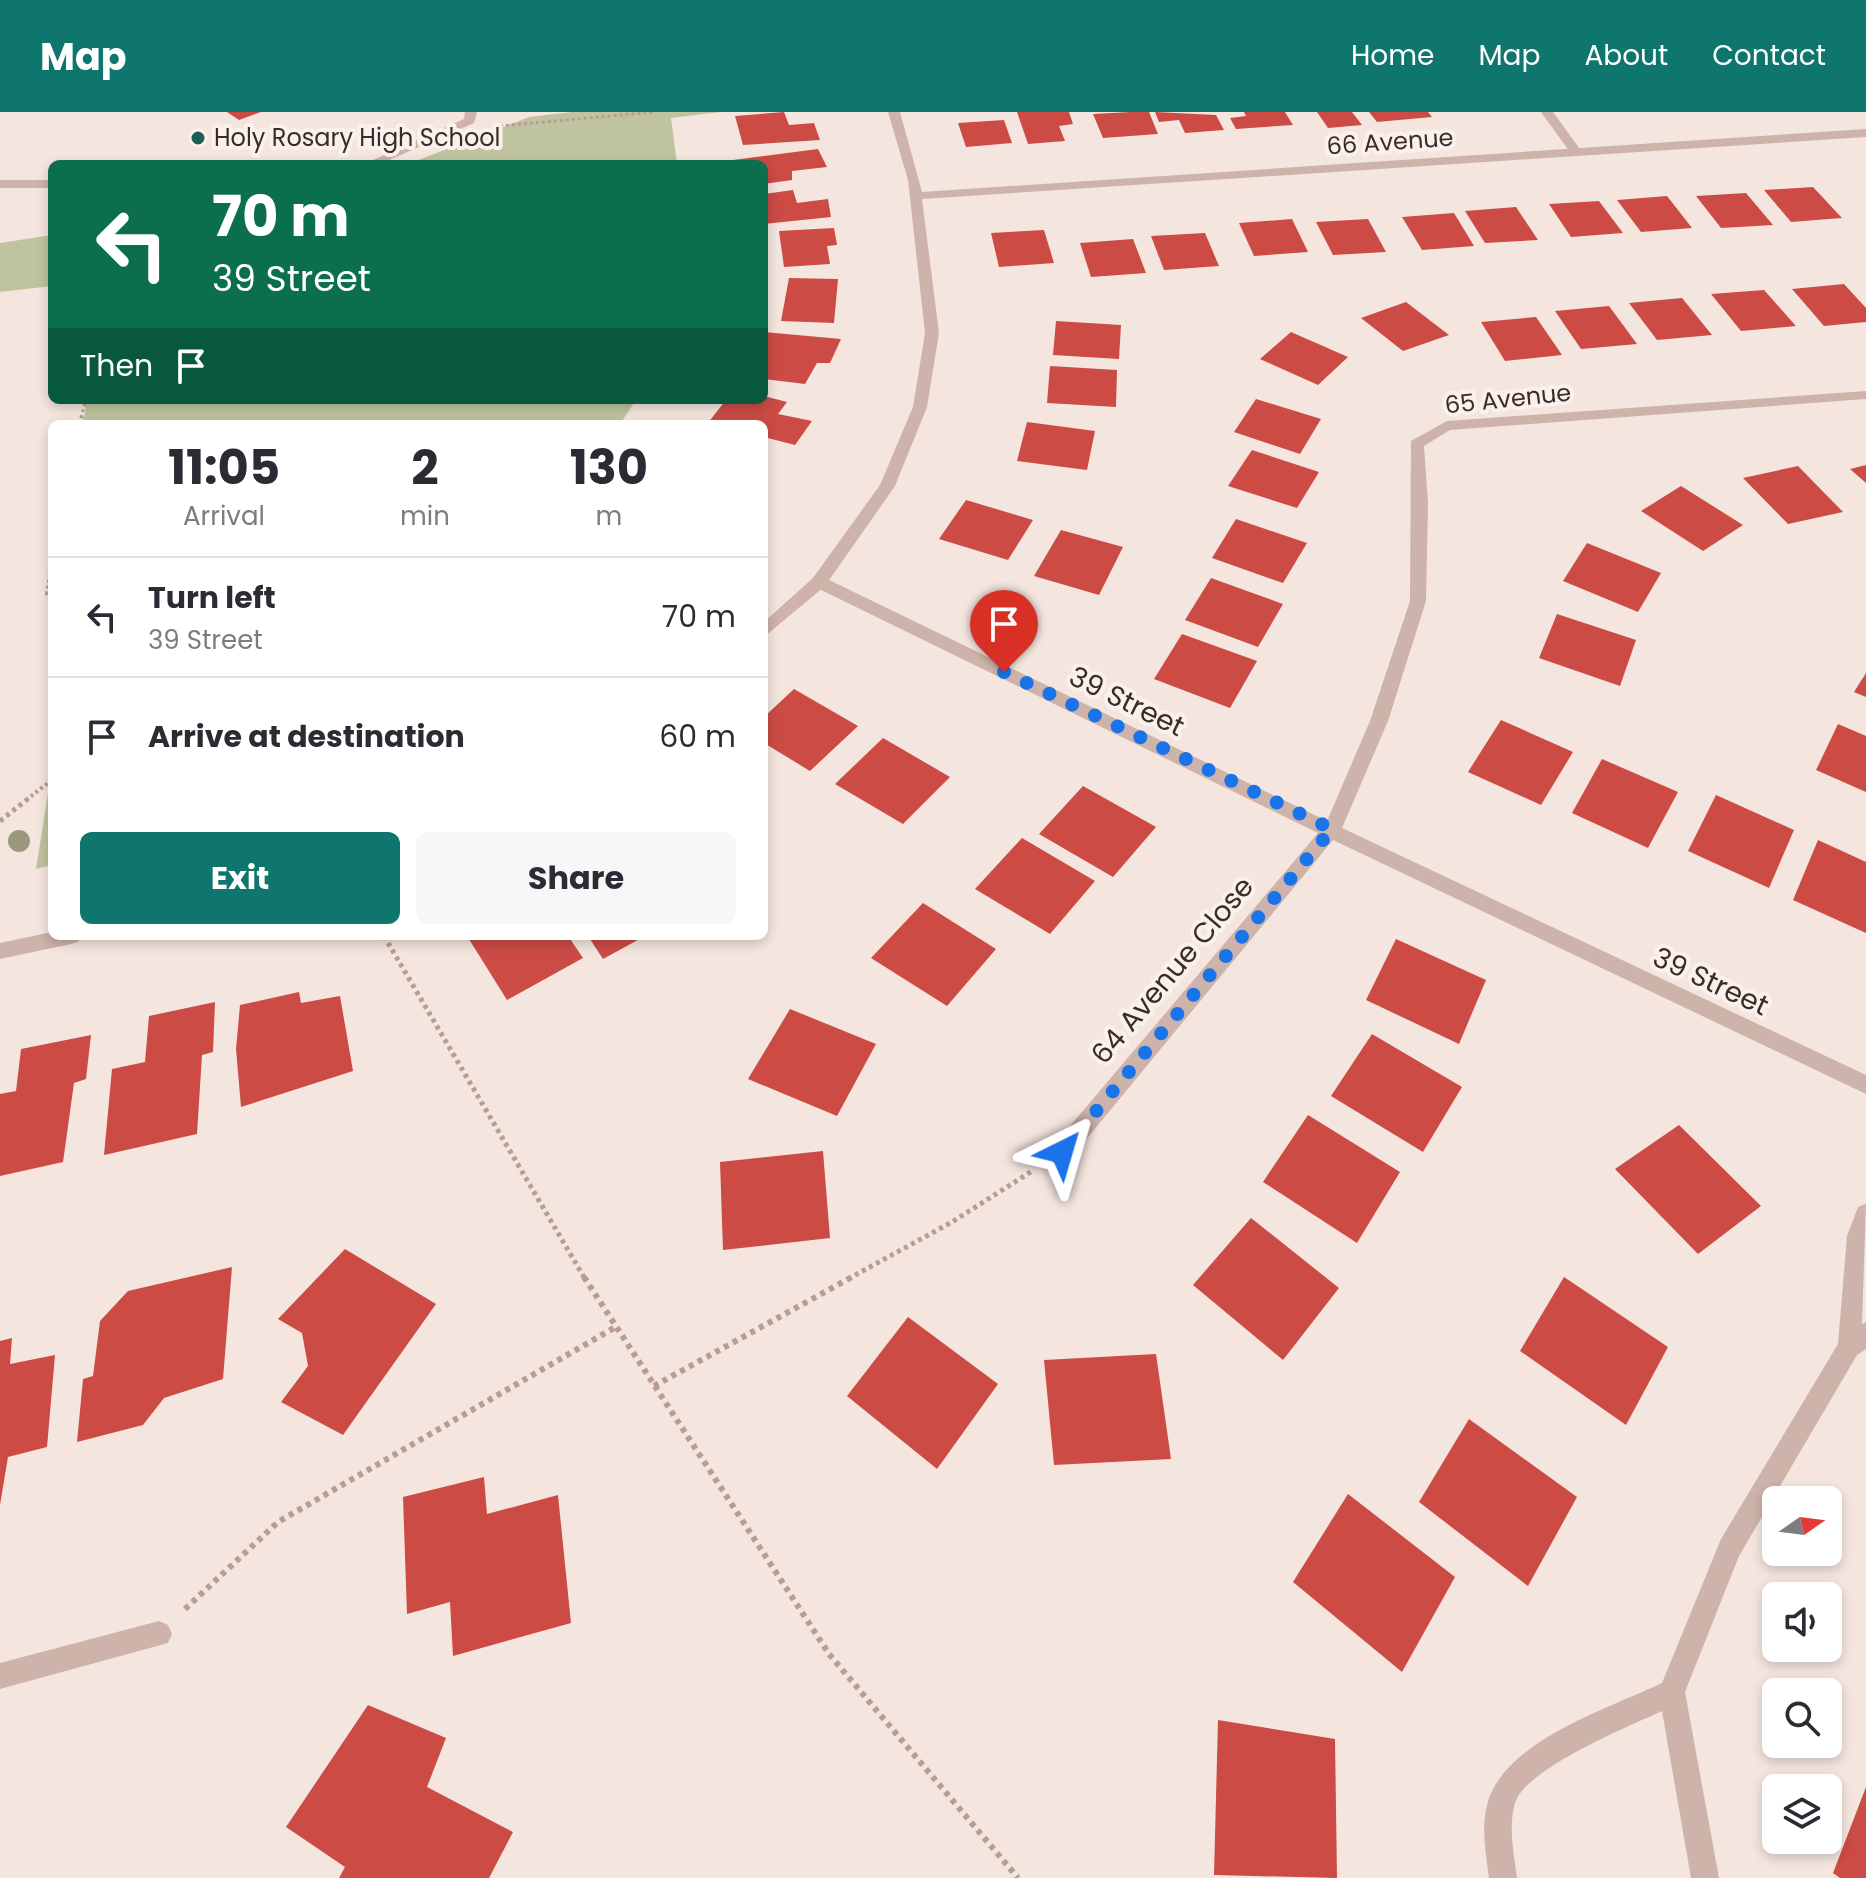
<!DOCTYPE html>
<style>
:root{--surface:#fff;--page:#f7f7f7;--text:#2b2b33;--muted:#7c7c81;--line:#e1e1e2;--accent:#0f766e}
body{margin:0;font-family:Poppins,sans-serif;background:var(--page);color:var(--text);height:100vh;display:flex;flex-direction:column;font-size:30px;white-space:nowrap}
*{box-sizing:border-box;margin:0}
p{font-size:26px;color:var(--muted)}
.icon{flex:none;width:44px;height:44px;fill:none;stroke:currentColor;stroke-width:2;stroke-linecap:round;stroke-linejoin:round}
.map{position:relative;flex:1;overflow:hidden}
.sheet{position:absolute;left:48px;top:308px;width:720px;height:520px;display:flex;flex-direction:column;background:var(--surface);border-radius:12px;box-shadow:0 4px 12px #0003}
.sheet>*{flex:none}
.guide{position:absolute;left:48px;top:48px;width:720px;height:244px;border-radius:12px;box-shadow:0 4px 12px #0003;background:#0b6e4f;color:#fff;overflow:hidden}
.needle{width:52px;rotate:76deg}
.tools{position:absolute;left:1762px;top:1374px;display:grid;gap:16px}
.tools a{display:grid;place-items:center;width:80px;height:80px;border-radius:12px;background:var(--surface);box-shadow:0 4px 12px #0003;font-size:40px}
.pin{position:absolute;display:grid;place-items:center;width:68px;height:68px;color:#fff;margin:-82px -34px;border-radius:50% 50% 50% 0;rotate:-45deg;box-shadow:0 0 8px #0007}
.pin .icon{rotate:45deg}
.me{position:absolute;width:88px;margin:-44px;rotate:40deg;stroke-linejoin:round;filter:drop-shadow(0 0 6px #0008)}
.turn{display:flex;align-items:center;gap:28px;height:168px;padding:0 32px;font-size:36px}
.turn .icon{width:104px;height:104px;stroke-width:2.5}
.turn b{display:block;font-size:56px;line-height:68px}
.then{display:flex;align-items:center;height:76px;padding:0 32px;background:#0003;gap:16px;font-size:30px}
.eta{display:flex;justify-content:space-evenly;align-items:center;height:136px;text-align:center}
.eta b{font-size:48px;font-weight:700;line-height:56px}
.action{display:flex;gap:16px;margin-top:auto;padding:16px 32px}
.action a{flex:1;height:92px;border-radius:12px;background:var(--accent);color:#fff;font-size:32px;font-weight:700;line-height:92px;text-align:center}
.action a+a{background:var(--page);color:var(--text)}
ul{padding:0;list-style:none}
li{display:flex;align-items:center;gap:24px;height:120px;padding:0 32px;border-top:2px solid var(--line)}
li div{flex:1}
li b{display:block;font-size:30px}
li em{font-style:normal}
header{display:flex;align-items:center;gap:48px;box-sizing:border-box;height:112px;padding:0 40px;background:var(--accent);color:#fff}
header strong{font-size:38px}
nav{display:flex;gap:44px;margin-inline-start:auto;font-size:28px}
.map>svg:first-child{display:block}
.green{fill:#bfc49e}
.building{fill:#cc4b45}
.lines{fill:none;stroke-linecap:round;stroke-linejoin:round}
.path-far3{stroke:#b99c94;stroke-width:3;stroke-dasharray:3 3;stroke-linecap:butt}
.path-far2{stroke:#b99c94;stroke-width:4;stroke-dasharray:3 3;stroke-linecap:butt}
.path-far1{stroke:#b99c94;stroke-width:5;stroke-dasharray:4 4;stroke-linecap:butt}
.path{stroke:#b99c94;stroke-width:6;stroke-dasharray:5 5;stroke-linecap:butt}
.service{fill:#cdb3aa;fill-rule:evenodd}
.minor{fill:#cdb3aa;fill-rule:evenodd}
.tertiary{fill:#cdb3aa;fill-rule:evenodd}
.tree{fill:#9b997d}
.route{stroke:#1a73e8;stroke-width:14;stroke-dasharray:0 25.2}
.poi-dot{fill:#1c5f56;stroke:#fbf1ec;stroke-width:3}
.labels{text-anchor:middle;stroke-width:8;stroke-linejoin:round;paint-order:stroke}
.far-poi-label{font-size:24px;fill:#3a2c2a;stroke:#fbf1ec;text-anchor:start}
.far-street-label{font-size:24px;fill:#3a2c2a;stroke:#fbf1ec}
.street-label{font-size:28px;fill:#3a2c2a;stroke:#fbf1ec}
</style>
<header>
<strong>Map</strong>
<nav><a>Home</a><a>Map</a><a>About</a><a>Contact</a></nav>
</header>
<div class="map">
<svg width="1866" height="1766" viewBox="0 0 1866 1766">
<rect width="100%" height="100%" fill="#f4e6df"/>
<!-- green -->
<g class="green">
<polygon points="572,0 721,0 671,6 677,52 408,52 529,5"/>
<polygon points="52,123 52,174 0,180 0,131"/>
<polygon points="87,288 636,288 620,312 83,312"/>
<polygon points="52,656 52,753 36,757"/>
</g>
<!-- building -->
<g class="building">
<polygon points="227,0 261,0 239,8"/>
<polygon points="784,0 789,13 814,11 820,28 743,33 735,4"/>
<polygon points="1017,0 1069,0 1073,12 1059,14 1065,29 1028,32"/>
<polygon points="1131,0 1149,0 1158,22 1103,26 1093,2"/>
<polygon points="1155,0 1216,3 1224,18 1185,21 1179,8 1159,10"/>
<polygon points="1244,0 1285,0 1293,13 1236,17 1230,6 1246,4"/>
<polygon points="1317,0 1352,0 1362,13 1328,16"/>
<polygon points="1369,0 1428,0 1432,5 1377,10"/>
<polygon points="1004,8 1012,31 966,35 958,11"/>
<polygon points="818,37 827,55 792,59 792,68 764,72 764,52 735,52 733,48"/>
<polygon points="1813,75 1842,106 1791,110 1764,78"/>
<polygon points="793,78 797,91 828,87 831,105 764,112 764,82"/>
<polygon points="1746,81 1773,113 1721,116 1696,84"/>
<polygon points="1667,84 1692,116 1641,120 1617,88"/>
<polygon points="1599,89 1623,121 1571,125 1549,92"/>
<polygon points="1516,95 1538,128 1485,131 1465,99"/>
<polygon points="1454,101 1474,134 1422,138 1402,105"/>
<polygon points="1292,107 1308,140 1254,144 1239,111"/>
<polygon points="1368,107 1386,140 1333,143 1316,110"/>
<polygon points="834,116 837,133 827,134 830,152 784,155 779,119"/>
<polygon points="1044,118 1054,151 999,155 991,121"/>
<polygon points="1205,121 1219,154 1164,158 1151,124"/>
<polygon points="1133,127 1146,161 1091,165 1080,131"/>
<polygon points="789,166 838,167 834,211 781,209"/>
<polygon points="1844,172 1866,196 1866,210 1824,214 1792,177"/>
<polygon points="1764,178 1796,214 1741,219 1711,182"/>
<polygon points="1682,186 1712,223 1657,228 1629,191"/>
<polygon points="1406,190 1449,223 1403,239 1361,206"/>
<polygon points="1609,194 1637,232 1581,237 1555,199"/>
<polygon points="1536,205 1562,243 1505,249 1481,210"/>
<polygon points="1056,209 1121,213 1119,247 1053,243"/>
<polygon points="764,220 841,227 830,251 817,251 805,272 764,267"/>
<polygon points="1291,220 1348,245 1318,273 1260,247"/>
<polygon points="1050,254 1117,258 1116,295 1047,291"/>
<polygon points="764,284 787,290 778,302 812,309 795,333 764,325 764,312 707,312 726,288 764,288"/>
<polygon points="1256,287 1321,307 1300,342 1234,320"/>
<polygon points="1027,310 1095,319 1087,358 1017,349"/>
<polygon points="1252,338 1319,360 1297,396 1228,374"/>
<polygon points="1866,353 1866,371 1850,357"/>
<polygon points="1798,354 1843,400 1788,412 1743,366"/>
<polygon points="1681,374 1743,413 1703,439 1641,399"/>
<polygon points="966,388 1033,408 1008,448 939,427"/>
<polygon points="1236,407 1307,431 1283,471 1212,446"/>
<polygon points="1061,418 1123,435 1099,483 1034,464"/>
<polygon points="1587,431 1661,461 1638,500 1563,469"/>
<polygon points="1211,466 1283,492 1258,535 1185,508"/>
<polygon points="1557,502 1636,528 1620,574 1539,546"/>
<polygon points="1182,522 1257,549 1230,596 1154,567"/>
<polygon points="1866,561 1866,585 1854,580"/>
<polygon points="794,577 858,614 810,659 764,631 764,605"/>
<polygon points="1501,608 1573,640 1541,693 1468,660"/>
<polygon points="1838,612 1866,624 1866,680 1816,658"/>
<polygon points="883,626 950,665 903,712 835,672"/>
<polygon points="1602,647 1678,680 1648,736 1572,701"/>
<polygon points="1083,674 1156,715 1113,765 1039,722"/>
<polygon points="1716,683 1794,718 1769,776 1688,739"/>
<polygon points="1022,726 1095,769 1050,822 975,777"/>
<polygon points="1818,728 1866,750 1866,821 1793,788"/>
<polygon points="923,791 996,837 947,894 871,846"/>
<polygon points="467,824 568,824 583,846 507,888"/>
<polygon points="588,824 645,824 603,847"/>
<polygon points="1396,827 1486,868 1459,932 1366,888"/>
<polygon points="299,880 301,891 340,884 353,959 241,995 236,937 240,893"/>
<polygon points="215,890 213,940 202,943 197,1022 104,1043 112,957 145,950 149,904"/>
<polygon points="790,897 876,932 837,1004 748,967"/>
<polygon points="1372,922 1462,975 1423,1040 1331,984"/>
<polygon points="91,923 86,967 74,971 63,1050 0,1064 0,982 16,979 21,937"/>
<polygon points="1308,1003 1400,1060 1357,1131 1263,1070"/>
<polygon points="1679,1013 1761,1094 1698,1142 1615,1057"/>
<polygon points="823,1039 830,1126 723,1138 720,1050"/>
<polygon points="1251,1106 1339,1176 1283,1248 1193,1173"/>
<polygon points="345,1137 436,1192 343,1323 281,1290 308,1254 302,1221 278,1207"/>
<polygon points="232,1155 223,1267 164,1286 143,1313 77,1330 83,1267 93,1264 100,1209 128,1179"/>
<polygon points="1564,1165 1668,1235 1626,1313 1520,1239"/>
<polygon points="908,1205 998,1272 937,1357 847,1284"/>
<polygon points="12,1226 10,1252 55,1243 47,1335 8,1345 0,1393 0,1229"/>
<polygon points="1156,1242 1171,1347 1054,1353 1044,1248"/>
<polygon points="1469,1307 1577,1385 1528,1474 1419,1390"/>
<polygon points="484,1365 487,1402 558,1383 571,1511 453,1544 450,1490 407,1502 403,1385"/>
<polygon points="1348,1382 1455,1465 1402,1560 1293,1470"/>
<polygon points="368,1593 446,1626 427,1675 513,1720 489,1766 339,1766 345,1755 286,1715"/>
<polygon points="1218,1608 1335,1627 1337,1766 1214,1763"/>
<polygon points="1866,1675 1866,1766 1840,1766 1833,1761"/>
</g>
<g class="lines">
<!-- path-far3 -->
<g class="path-far3">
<polyline points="500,14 653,0"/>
<polyline points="81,306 86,288"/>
</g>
<!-- path-far2 -->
<g class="path-far2">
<polyline points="80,312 82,304"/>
<polyline points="52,450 47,482 52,486"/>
<polyline points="26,688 52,668"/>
</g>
<!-- path-far1 -->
<g class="path-far1">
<polyline points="0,709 29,686"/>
<polyline points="384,824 585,1167"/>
<polyline points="848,1167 952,1110 1032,1059"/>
</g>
<!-- path -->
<g class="path">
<polyline points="584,1165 829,1542 1018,1766"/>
<polyline points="654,1274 852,1165"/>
<polyline points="185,1497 278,1410 614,1216"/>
</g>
<!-- service -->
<g class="service">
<polygon points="465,0 477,0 474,11 380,52 364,52 464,7"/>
<rect x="0" y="68" width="52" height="8"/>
</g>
<!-- minor -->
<g class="minor">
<polygon points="1541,0 1553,0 1582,40 1580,43 1572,43"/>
<polygon points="1866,279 1866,287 1450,318 1424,334 1428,390 1426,489 1388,609 1342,716 1866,963 1866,982 1333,728 1070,1047 1062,1050 1054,1047 1051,1040 1054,1033 1318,721 813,474 813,466 825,466 1327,709 1370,609 1410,489 1411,329 1447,309"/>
<path d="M1866,1092l-4,120 4,-2v27l-9,6 -118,201 -54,136 34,186h-28l-29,-167c-34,16 -136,57 -147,92 -7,24 -1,51 2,75h-28c-3,-24 -8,-49 -2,-73 16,-64 121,-96 175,-122l59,-144 117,-195 9,-108 11,-29z"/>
<polygon points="159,1509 168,1513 172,1522 168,1531 0,1577 0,1551"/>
</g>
<!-- tertiary -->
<g class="tertiary">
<polygon points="888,0 900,0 922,80 1866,17 1866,25 922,87 939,221 927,295 895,374 825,474 764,525 764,510 813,466 880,373 913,295 925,221 908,68"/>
<polygon points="52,820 52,824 81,824 78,830 71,832 0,847 0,831"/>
</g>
</g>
<!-- trees -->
<circle class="tree" cx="19" cy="729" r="11"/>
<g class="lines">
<!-- route -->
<polyline class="route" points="1004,560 1332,717 1062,1040"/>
</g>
<!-- markers -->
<circle class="poi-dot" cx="198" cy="26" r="8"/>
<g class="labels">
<!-- far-poi labels -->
<g class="far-poi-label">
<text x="214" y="34">Holy Rosary High School</text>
</g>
<!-- far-street labels -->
<g class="far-street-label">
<text transform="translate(1390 30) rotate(-4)" y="8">66 Avenue</text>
<text transform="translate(1508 287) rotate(-6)" y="8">65 Avenue</text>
</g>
<!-- street labels -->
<g class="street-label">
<text transform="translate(1127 589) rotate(26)" y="10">39 Street</text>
<text transform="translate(1172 858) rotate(-50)" y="10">64 Avenue Close</text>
<text transform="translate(1711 869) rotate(25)" y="10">39 Street</text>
</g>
</g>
</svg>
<div class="tools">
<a><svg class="needle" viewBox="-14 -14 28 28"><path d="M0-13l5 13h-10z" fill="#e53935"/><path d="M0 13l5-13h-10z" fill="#7c7c81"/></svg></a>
<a><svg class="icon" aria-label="sound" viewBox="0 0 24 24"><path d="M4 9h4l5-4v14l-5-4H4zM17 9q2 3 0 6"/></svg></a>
<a><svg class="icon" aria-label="search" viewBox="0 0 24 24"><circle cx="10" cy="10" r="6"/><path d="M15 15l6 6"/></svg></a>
<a><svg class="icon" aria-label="layers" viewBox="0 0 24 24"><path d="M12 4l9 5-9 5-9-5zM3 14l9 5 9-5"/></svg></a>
</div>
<div class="pin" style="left:1004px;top:560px;background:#d93025"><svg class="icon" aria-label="arrive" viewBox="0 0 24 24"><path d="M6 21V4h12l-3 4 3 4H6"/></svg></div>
<svg class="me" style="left:1062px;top:1040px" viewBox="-20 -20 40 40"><path d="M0-17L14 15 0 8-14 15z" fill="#1a73e8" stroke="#fff" stroke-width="4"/></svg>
<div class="guide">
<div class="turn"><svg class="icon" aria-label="left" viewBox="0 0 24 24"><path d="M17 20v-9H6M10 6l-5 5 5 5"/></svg><div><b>70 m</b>39 Street</div></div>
<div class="then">Then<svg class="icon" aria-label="arrive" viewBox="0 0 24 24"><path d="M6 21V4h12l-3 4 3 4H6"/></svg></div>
</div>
<section class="sheet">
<div class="eta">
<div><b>11:05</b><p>Arrival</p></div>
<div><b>2</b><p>min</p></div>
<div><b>130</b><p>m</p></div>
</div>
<ul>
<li><svg class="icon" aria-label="left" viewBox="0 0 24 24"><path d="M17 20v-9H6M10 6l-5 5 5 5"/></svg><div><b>Turn left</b><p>39 Street</p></div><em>70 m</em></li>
<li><svg class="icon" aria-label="arrive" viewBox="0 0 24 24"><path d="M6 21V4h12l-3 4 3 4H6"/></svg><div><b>Arrive at destination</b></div><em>60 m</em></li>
</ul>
<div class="action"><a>Exit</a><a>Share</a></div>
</section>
</div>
